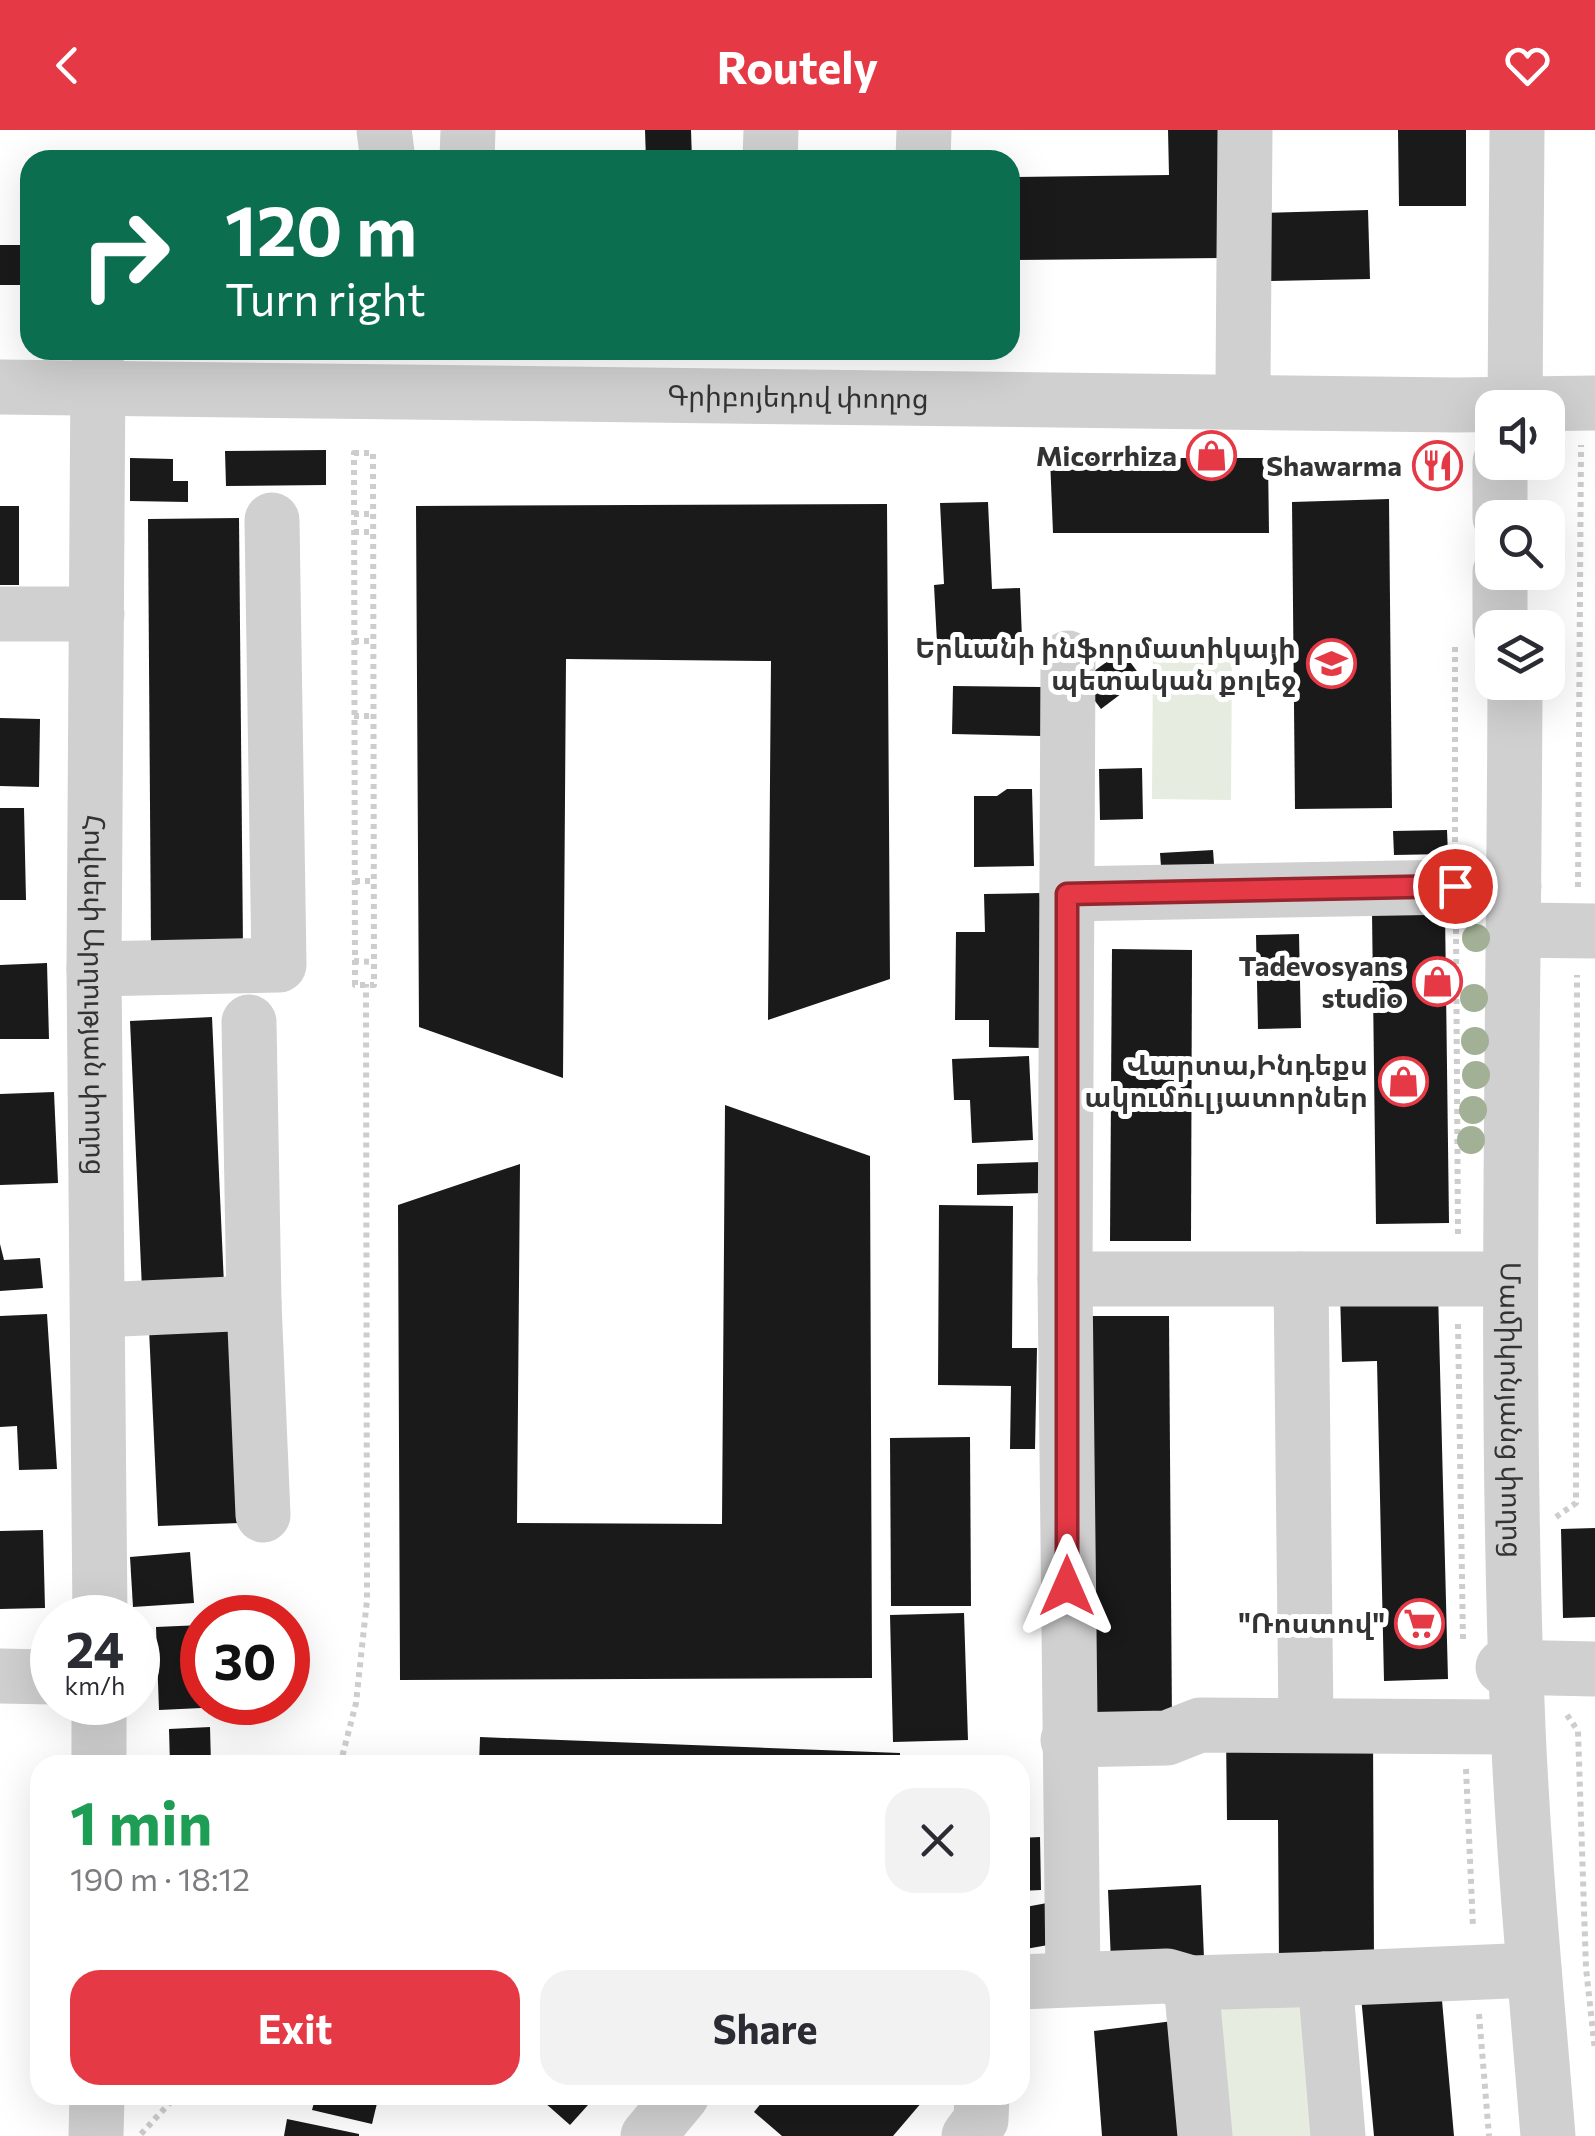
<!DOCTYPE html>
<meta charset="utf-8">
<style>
:root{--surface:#fff;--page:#f2f2f3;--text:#2b2b33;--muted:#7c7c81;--accent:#e63946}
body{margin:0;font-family:Commissioner,"Noto Sans Armenian",sans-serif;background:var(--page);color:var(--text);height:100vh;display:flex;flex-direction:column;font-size:38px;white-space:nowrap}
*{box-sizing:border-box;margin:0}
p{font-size:32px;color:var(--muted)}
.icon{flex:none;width:55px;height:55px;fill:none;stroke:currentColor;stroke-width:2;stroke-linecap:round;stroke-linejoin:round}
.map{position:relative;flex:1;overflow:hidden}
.sheet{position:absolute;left:30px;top:1625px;width:1000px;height:350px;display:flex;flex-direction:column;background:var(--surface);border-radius:30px;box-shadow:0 10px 40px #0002}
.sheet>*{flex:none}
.banner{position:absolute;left:20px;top:20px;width:1000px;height:210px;border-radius:30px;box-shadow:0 10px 40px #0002;background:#0b6e4f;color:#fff;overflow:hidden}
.tools{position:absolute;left:1475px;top:260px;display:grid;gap:20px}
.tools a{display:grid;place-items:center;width:90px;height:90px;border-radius:20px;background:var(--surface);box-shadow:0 10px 40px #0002;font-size:50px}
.speed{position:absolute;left:30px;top:1465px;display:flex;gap:20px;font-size:50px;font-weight:700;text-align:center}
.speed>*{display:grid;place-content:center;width:130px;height:130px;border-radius:50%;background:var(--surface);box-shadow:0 10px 40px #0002;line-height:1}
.speed small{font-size:25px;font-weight:400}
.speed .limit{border:15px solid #d22;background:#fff;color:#111}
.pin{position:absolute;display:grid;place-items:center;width:85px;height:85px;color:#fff;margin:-42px;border:5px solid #fff;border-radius:50%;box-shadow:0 2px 10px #0007}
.me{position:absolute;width:110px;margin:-55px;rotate:0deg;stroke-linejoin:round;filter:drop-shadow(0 0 8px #0008)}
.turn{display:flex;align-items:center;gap:35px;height:210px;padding:0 40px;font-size:45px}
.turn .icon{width:130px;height:130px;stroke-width:2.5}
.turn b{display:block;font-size:70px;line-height:85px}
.round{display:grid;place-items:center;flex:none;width:105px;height:105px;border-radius:30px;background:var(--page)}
.head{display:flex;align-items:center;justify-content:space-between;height:170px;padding:0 40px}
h1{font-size:60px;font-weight:700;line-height:75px;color:#1e9e55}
.cta{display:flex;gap:20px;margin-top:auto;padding:20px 40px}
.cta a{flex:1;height:115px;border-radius:30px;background:var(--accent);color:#fff;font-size:40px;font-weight:700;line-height:115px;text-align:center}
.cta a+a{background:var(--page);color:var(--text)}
header{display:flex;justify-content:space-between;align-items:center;height:130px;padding:0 40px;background:var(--accent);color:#fff;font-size:45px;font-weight:700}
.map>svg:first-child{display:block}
.green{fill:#e6ecdf}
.building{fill:#1a1a1a}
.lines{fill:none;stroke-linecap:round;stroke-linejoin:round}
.path{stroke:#cdcdcd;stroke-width:6;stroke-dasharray:5 5;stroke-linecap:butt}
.minor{stroke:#d0d0d0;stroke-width:55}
.tree{fill:#a2b095}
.route-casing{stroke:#96252e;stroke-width:25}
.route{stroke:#e63946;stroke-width:18}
.labels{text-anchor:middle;stroke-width:10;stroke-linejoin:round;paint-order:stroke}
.street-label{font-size:28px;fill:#333;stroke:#fff}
.poi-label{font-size:28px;font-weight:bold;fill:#333;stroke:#fff;text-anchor:end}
</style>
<header><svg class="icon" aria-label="back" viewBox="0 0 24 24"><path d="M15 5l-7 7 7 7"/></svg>Routely<svg class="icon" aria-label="heart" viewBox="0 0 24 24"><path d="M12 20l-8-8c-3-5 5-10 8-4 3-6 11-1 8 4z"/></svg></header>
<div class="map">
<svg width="1595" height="2006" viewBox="0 0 1595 2006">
<rect width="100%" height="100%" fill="#fff"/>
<!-- green -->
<g class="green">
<polygon points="1153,528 1232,528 1231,670 1152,669"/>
<polygon points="1312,1867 1323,2006 1220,2006 1210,1875"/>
</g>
<!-- building -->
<g class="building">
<polygon points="645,0 691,0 692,30 646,30"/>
<polygon points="1168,0 1221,0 1222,128 1010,130 1010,47 1169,45"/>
<polygon points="1398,0 1466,0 1466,76 1399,76"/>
<polygon points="1368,80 1370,149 1266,151 1263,83"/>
<polygon points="21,94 30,94 30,155 0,155 0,115 21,115"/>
<polygon points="326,320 326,355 226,356 225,321"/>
<polygon points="1446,325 1447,344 1427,345 1427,326"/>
<polygon points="130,328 173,329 173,351 188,351 188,372 130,371"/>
<polygon points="1050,328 1268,328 1269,403 1053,403"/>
<polygon points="1389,369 1392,678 1295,679 1292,372"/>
<polygon points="988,372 992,459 1020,458 1022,509 937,513 934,455 944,454 940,373"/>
<polygon points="887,374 890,849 768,890 771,531 566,529 563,948 419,897 416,376"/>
<rect x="0" y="376" width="19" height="79"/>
<polygon points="239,388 243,818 151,819 148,389"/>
<polygon points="1122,521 1142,548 1101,579 1080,551"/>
<polygon points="953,556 1042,557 1041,606 952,604"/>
<polygon points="0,588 40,589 39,657 0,656"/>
<polygon points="1142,638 1143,689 1100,690 1099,639"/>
<polygon points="1007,659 1032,659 1034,736 974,737 974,666 997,666"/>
<polygon points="0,678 24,678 26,770 0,770"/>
<polygon points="1447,700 1448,724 1394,725 1393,701"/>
<polygon points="1213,720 1215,747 1162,750 1160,723"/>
<polygon points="1041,763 1042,918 989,917 989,890 955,890 956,802 985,802 984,764"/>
<polygon points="1445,781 1449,1093 1376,1094 1372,782"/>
<polygon points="1299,804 1301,898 1258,899 1256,805"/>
<polygon points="1112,819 1192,820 1191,1111 1110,1111"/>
<polygon points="47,833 49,909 0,909 0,835"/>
<polygon points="212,887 224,1155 142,1159 130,891"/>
<polygon points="1029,926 1033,1010 972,1013 970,970 954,970 952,929"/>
<polygon points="54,962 58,1053 0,1055 0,964"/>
<polygon points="725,975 870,1026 872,1548 400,1550 398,1075 520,1034 517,1393 722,1394"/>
<polygon points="1042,1032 1043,1063 977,1065 977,1034"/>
<polygon points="939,1075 1013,1076 1012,1218 1037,1218 1035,1319 1010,1319 1011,1256 938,1255"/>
<polygon points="0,1114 4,1130 40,1128 43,1158 0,1161"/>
<polygon points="1438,1161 1448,1549 1384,1551 1377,1231 1342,1232 1340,1163"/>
<polygon points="47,1184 57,1339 19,1340 17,1296 0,1297 0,1186"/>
<polygon points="1089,1186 1169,1186 1172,1594 1091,1595"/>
<polygon points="232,1195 240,1393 158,1396 149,1199"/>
<polygon points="970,1307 971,1476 891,1476 890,1308"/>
<polygon points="1595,1398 1595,1487 1563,1488 1561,1399"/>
<polygon points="43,1400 45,1478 0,1479 0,1401"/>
<polygon points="190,1422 194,1473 133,1477 130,1427"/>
<polygon points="964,1483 968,1610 893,1612 890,1485"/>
<polygon points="202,1495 202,1572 223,1572 223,1577 159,1580 156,1497"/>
<polygon points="210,1597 211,1635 170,1635 169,1599"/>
<polygon points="1373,1600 1374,1834 1279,1835 1278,1690 1227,1690 1226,1601"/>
<polygon points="480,1607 900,1623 900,1635 479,1635"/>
<polygon points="1040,1707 1041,1760 1020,1761 1020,1708"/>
<polygon points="1201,1755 1204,1828 1111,1832 1108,1760"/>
<polygon points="1058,1771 1065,1812 1020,1820 1020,1778"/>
<polygon points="1441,1859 1454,2006 1374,2006 1361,1866"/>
<polygon points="1173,1891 1183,2006 1102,2006 1094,1901"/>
<polygon points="316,1965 379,1965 372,1994 312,1980"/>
<polygon points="536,1965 597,1965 570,1995"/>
<polygon points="768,1965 928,1965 893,2006 782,2006 754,1982"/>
<polygon points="287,1989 359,2004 359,2006 284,2006"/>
</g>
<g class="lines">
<!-- path -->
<g class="path">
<polygon points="354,323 373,323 374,855 355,855"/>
<polyline points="354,384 374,384"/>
<polyline points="354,402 374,402"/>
<polyline points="354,511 374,511"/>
<polyline points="354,586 374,586"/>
<polyline points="1455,712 1455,514"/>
<polyline points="355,751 374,751"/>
<polyline points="1578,757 1581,315"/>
<polyline points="1456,799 1458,1107"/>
<polyline points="354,831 374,832"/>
<polyline points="1458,1194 1463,1512"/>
<polyline points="1556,1387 1576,1373 1577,845"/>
<polyline points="1567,1585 1578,1601 1586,1838 1595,1921"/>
<polyline points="340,1635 356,1573 367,1470 366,854"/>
<polyline points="1466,1639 1473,1797"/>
<polyline points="1479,1884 1489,2006"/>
<polyline points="141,2004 177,1965"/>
</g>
<!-- minor -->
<g class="minor">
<polyline points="384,0 388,30"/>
<polyline points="467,30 468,0"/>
<polyline points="770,30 771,0"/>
<polyline points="923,30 924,0"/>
<path id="s1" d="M98,240l-4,599 6,649"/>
<polyline points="1243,252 1245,0"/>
<path id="s2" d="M0,257l1456,18 139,-2"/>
<polyline points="1515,278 1517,0"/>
<polyline points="1500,332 1500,388"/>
<polyline points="1500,442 1500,498"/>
<polyline points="0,484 97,484"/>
<polyline points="1068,528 1065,1149 1073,1849"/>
<path id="s3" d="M1515,552c-1,349 -11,698 3,1046 6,136 19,272 30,408"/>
<polyline points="1067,764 1514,756"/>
<polyline points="1514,800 1595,801"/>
<polyline points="94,839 279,835 272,390"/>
<polyline points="249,892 254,1173"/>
<polyline points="1065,1149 1500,1149"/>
<polyline points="1301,1149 1306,1594"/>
<polyline points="99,1180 254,1173 263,1385"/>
<polyline points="1503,1537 1595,1539"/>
<polyline points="0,1546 52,1547"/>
<polyline points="1068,1610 1167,1608 1200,1595 1506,1597"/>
<polyline points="99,1635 99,1572"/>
<polyline points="1325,1849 1338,2006"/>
<polyline points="1020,1852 1167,1846 1191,1853 1325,1849 1534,1840"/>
<polyline points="1191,1853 1205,2006"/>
<polyline points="96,2006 97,1965"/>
<polyline points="648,2006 682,1965"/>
<polyline points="969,2006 981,1990 982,1965"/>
</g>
</g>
<!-- trees -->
<g class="tree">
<circle cx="1476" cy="808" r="14"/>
<circle cx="1474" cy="868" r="14"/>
<circle cx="1475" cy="911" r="14"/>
<circle cx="1476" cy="945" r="14"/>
<circle cx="1473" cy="980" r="14"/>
<circle cx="1471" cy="1010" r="14"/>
</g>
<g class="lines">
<defs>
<polyline id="route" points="1067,1456 1067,764 1455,756"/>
</defs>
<!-- route casing -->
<use href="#route" class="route-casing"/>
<!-- route -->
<use href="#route" class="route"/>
</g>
<!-- icons -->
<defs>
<symbol id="shop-ring" viewBox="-11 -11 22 22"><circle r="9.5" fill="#fff" stroke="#e63946" stroke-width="1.5"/><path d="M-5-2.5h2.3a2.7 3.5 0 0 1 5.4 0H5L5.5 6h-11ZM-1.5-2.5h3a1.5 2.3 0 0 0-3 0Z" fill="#e63946"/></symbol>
<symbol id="restaurant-ring" viewBox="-11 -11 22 22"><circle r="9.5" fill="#fff" stroke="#e63946" stroke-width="1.5"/><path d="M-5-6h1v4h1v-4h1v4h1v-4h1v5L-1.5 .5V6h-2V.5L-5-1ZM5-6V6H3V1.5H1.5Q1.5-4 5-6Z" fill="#e63946"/></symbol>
<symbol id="university-ring" viewBox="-11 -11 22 22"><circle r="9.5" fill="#fff" stroke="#e63946" stroke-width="1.5"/><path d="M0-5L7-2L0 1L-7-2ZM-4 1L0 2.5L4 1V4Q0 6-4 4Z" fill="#e63946"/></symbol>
<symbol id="supermarket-ring" viewBox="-11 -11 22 22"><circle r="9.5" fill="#fff" stroke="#e63946" stroke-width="1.5"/><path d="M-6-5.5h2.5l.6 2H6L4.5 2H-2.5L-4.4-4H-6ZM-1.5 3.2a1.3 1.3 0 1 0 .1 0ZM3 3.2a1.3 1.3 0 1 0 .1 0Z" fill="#e63946"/></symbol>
</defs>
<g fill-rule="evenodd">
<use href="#shop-ring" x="1184" y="298" width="55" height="55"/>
<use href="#restaurant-ring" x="1410" y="308" width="55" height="55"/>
<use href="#university-ring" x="1304" y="506" width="55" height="55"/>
<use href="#shop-ring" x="1410" y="824" width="55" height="55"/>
<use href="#shop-ring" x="1376" y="924" width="55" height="55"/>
<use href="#supermarket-ring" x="1392" y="1466" width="55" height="55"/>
</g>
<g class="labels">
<!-- street labels -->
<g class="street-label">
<text dy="10" stroke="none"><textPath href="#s2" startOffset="798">Գրիբոյեդով փողոց</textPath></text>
<text dy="10" stroke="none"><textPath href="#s1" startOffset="625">Հովսեփ Արղության փողոց</textPath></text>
<text dy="10" stroke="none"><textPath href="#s3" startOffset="728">Մամիկոնյանց փողոց</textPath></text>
</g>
<!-- poi labels -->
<g class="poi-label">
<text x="1177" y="336">Micorrhiza</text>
<text x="1402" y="346">Shawarma</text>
<text x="1296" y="528">Երևանի ինֆորմատիկայի<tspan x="1296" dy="32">պետական քոլեջ</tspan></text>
<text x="1403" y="846">Tadevosyans<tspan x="1403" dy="32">studio</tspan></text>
<text x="1368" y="945">Վարտա,Ինդեքս<tspan x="1368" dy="32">ակումուլյատորներ</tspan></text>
<text x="1385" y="1503">"Ռոստով"</text>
</g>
</g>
</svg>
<div class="tools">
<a><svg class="icon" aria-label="sound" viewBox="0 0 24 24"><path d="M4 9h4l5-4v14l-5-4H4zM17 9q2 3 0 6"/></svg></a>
<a><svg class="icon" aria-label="search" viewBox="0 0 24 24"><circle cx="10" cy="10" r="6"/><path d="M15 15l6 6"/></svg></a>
<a><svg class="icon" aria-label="layers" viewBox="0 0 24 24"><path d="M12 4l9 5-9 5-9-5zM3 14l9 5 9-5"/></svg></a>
</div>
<div class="speed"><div>24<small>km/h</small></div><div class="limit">30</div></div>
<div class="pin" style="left:1455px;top:756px;background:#d93025"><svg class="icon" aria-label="arrive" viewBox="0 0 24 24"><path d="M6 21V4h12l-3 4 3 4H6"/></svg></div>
<svg class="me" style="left:1067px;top:1456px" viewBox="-20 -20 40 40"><path d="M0-17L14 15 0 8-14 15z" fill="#e63946" stroke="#fff" stroke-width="4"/></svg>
<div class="banner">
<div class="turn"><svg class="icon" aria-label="right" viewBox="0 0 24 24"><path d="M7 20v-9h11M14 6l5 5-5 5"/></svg><div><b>120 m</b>Turn right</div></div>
</div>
<section class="sheet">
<div class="head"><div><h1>1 min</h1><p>190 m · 18:12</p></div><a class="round"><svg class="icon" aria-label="close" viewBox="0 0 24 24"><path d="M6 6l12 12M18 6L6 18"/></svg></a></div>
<div class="cta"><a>Exit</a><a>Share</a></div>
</section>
</div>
